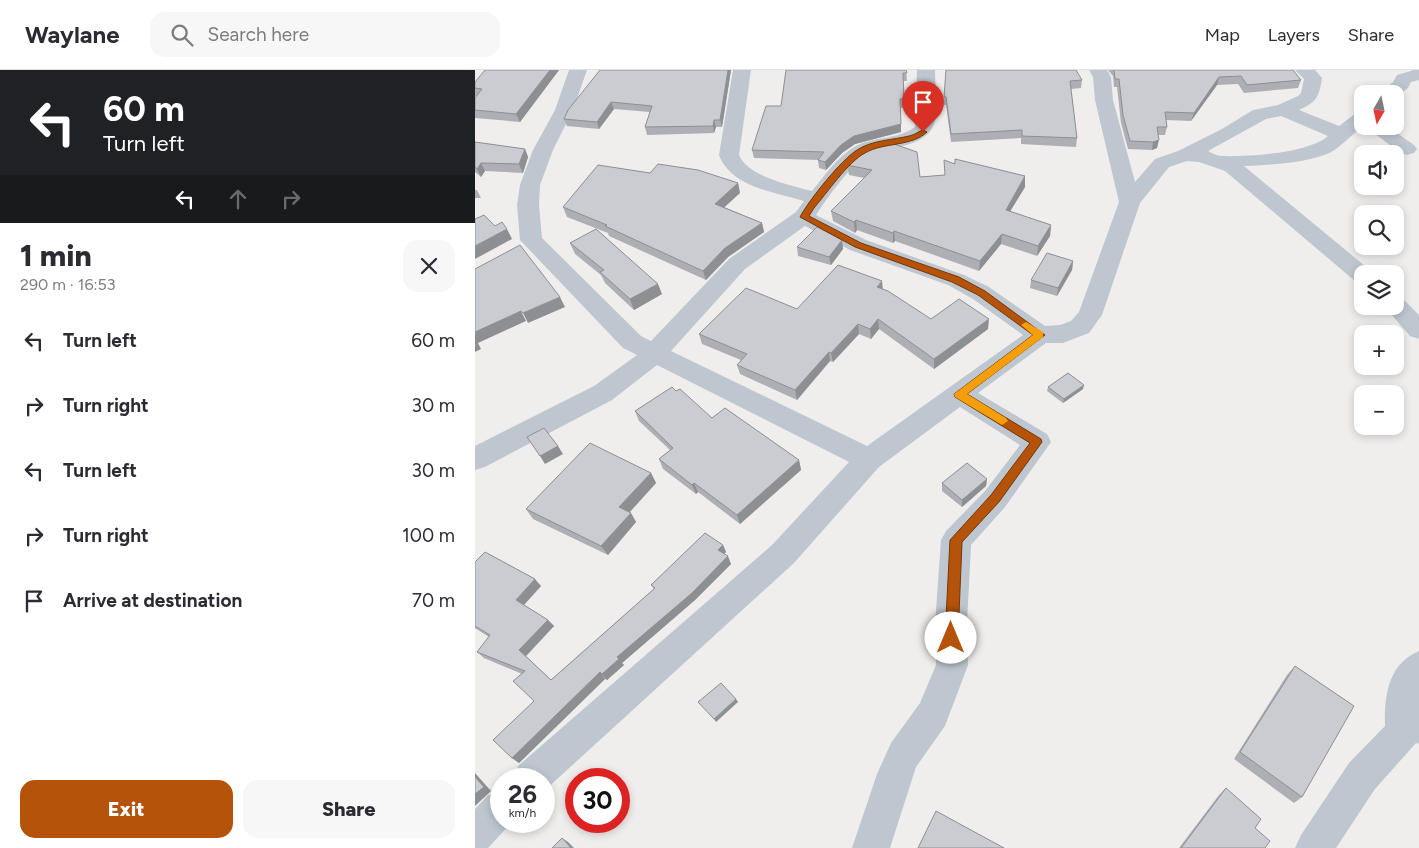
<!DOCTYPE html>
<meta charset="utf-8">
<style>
:root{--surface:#fff;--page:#f7f7f7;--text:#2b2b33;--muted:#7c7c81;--line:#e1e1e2;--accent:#b45309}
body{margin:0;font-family:Figtree,sans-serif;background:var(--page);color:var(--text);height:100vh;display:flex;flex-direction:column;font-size:19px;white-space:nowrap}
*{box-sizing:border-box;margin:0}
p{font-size:16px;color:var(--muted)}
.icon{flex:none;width:28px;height:28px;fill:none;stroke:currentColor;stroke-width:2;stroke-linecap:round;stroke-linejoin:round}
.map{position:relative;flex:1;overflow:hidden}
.side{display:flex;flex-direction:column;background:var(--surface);width:475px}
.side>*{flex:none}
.hud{background:#202124;color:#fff;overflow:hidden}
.needle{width:32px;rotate:189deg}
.tools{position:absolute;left:879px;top:15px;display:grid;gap:10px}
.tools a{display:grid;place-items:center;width:50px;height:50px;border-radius:10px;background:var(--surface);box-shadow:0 2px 8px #0003;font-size:25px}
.speed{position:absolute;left:15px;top:698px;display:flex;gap:10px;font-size:25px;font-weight:700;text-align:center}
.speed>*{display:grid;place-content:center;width:65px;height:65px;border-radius:50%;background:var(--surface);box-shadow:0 2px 8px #0003;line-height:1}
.speed small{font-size:12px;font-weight:400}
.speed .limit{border:8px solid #d22;background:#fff;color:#111}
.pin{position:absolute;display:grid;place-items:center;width:42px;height:42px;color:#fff;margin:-51px -21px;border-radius:50% 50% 50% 0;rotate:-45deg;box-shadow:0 0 5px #0007}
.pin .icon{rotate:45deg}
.me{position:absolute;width:55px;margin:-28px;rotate:0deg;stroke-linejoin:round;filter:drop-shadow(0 0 4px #0008)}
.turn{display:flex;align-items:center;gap:18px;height:105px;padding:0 20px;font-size:22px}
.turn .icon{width:65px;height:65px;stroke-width:2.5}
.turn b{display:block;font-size:35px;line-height:42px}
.lanes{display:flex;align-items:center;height:48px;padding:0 20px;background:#0003;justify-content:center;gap:25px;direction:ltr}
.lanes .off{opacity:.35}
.round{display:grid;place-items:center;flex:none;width:52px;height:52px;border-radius:15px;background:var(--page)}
.head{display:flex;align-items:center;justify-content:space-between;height:85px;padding:0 20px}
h1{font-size:30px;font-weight:800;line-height:38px}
.cta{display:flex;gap:10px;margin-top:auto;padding:10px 20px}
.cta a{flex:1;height:58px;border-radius:15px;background:var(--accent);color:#fff;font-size:20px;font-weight:800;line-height:58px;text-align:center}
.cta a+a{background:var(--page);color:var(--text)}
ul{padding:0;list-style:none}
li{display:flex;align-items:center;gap:15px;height:65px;padding:0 20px}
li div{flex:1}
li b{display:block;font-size:19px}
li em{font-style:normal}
header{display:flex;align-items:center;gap:30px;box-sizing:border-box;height:70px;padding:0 25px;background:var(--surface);border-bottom:1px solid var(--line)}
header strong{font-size:24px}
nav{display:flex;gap:28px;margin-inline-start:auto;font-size:18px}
.search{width:350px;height:45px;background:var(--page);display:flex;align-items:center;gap:12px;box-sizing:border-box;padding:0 18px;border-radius:15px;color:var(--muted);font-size:19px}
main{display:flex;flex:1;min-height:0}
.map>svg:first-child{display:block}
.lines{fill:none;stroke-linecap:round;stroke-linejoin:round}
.street{fill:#bec7cf;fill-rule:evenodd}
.wall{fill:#aeafb5}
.shaded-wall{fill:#8d8f93}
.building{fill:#caccd2;stroke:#8d8f93}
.route{fill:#b45309;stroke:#753606}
.slow{fill:#f59e0b}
</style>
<header>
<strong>Waylane</strong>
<div class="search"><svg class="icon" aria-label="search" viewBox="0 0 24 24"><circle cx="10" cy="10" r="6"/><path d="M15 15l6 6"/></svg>Search here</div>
<nav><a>Map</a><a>Layers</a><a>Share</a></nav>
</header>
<main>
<section class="side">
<div class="hud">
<div class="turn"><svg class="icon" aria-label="left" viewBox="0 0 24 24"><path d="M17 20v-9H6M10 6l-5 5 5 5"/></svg><div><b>60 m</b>Turn left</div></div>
<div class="lanes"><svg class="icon" aria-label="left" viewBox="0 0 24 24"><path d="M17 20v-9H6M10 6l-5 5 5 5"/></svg><svg class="icon off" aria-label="ahead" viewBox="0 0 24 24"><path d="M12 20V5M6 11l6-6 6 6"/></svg><svg class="icon off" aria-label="right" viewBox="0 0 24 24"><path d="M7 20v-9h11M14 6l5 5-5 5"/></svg></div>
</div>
<div class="head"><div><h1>1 min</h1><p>290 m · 16:53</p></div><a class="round"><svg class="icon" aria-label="close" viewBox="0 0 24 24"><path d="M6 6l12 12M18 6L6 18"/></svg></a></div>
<ul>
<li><svg class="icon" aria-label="left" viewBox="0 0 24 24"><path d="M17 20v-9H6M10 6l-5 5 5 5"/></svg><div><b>Turn left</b></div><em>60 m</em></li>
<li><svg class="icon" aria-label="right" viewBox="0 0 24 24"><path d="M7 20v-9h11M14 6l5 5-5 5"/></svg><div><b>Turn right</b></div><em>30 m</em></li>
<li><svg class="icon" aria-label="left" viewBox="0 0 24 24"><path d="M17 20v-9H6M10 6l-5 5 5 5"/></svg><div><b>Turn left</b></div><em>30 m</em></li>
<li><svg class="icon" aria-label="right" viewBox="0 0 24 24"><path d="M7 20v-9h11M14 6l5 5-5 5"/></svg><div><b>Turn right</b></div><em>100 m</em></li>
<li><svg class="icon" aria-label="arrive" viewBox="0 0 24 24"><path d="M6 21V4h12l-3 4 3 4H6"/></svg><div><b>Arrive at destination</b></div><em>70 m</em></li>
</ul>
<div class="cta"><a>Exit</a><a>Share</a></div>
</section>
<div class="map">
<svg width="944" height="778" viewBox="0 0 944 778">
<rect width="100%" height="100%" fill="#f0eeed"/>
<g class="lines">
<!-- street -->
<g class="street">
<path d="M94,0h18l-14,40 -20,40 -13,35 -1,20 3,33 99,98 10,5 78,-82 67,-47 8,-11c-30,-9 -73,-14 -85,-46l14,-85h18l-12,85c9,22 52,30 73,36 12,-15 27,-36 44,-45 19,-10 41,-6 59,-19l2,-57h18c0,38 13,65 -33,76 -10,3 -23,3 -33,9 -20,11 -41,42 -53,60l50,25 98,35 25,12 56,39 15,-1 11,-4 8,-9 40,-110 -24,-102 -2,-23 -4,-7h18l4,7 2,23 22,82 20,-23 23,-8 44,-22 31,-19 25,-5 20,-9 3,-3 3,-14 -9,-9h20l7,8c-3,19 -5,24 -23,32l40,16 17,-13 7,-2v15c-9,7 -18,16 -27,23 -19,14 -69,16 -92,17l127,105 2,3h-10v9l-8,-2 -130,-110 -26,-9 -12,-1 -18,6 -29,36 -38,112 -13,18 -26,10h-17l-68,50 69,41 4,8 -46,65 -34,38 -4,79 1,41 -23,61 -29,41 -26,81h-38l25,-74 14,-31 29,-40 16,-38 -1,-41 6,-84 5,-9 39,-40 35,-46 -60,-38 -81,60 -85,96 -250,228v-12h-31l5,-13 254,-221 77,-83 -192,-97 -45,35 -127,67 -10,3v-24l119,-60 43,-31 -14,-7 -103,-108 -3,-35 3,-20 13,-35 22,-40zM806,46l47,20c-19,17 -79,21 -106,20 -5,0 -10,-3 -14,-5l58,-32zM330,156l45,24 98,35 25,14 50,36 -156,111 -196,-95 74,-82z"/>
<polygon points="939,0 944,0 944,10 936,12 933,18 920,28 920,24 904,24 918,12 922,5"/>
<polygon points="890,56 912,56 939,75 942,79 939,83 932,85 925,83"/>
<polygon points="920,227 928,229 944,245 944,269 935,266 909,236 920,236"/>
<path d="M944,581v93l-3,-1 -41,46 -39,59h-41l6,-13 48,-72 36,-37c-1,-30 3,-62 34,-75z"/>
<polygon points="26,720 26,751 38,751 13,778 0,778 0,739 13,725"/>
</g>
</g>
<!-- wall -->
<g class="wall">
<polygon points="84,0 45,52 0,48 0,28 1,26 0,26 0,18"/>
<polygon points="125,0 256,0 247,57 241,57 239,63 172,65 170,57 175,42 139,39 124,59 92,56 89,49"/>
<polygon points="431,0 432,11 429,11 429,38 425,38 426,62 380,74 367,83 351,100 344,98 343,90 279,88 277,80"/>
<polygon points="471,0 607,10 606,18 596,19 602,68 601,77 546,74 546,68 476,72 471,35 469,35"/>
<polygon points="633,0 818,0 826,10 823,18 769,23 763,14 742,15 716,51 691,50 692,57 690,65 683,65 682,78 677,80 653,79 646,53 642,17 639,17 638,6"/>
<polygon points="0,72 50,79 53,87 48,103 10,101 6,107 0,102"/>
<polygon points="480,89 550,106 550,117 535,141 576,155 575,166 562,186 526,174 504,201 420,171 418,173 382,160 380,163 358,151 356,141 389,108 374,105 372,95 445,107 469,105 480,94"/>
<polygon points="175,103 263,113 265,123 249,137 287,153 289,162 253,187 231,210 134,166 133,163 92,147 88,137"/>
<polygon points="0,120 2,120 6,128 0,128"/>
<polygon points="367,170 368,179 356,195 323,186 322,177"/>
<polygon points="95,173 187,224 159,240 130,213 126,205 100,184"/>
<polygon points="598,191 597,200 582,226 555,218 556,210"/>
<polygon points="408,219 456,249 513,259 459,299 404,259 396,269 384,264 358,292 355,291 322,330 265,304 262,295 266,290 227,274 224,264 322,239"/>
<polygon points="573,317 608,319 588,333 572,321"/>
<polygon points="201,321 237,348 324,390 326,400 265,454 223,422 221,424 188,399 184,389 195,380 164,351 160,341"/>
<polygon points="176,403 181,413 155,442 161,452 133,485 58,449 51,439"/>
<polygon points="512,409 511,416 487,437 467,421 467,413"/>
<polygon points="248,475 251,482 249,484 256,494 220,530 147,593 149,595 132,610 130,609 44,693 37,688 59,631 47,604 9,588 2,582 14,567 0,558 0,492 66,516 49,535 73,550 79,556 51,586 76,610 179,519 176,515"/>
<polygon points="820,596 827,727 819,733 759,689 812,605"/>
<polygon points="751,718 780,758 790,778 704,778 744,725"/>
</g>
<!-- shaded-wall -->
<g class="shaded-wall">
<polygon points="75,0 84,0 45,52 41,44"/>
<polygon points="253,0 256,0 247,57 245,50"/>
<polygon points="744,7 742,15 716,51 719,43"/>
<polygon points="136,32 139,39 124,59 122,52"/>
<polygon points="239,50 241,57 239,63 238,56"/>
<polygon points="426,54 426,62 380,74 367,83 351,100 350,92 366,75 379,66"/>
<polygon points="684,70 682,78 677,80 678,72"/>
<polygon points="50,79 53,87 48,103 44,94"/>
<polygon points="6,93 10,101 6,107 2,99"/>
<polygon points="550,106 550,117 530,150 531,140"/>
<polygon points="263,113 265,123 243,143 240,134"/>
<polygon points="381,150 382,160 380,163 379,152"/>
<polygon points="287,153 289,162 253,187 231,210 228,201 250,178"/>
<polygon points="576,155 575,166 562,186 563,176"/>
<polygon points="32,159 37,169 0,189 0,176"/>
<polygon points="419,161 420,171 418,173 418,163"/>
<polygon points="527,164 526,174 504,201 505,191"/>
<polygon points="367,170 368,179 356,195 354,187"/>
<polygon points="598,191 597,200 582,226 583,218"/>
<polygon points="407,211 408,221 402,217"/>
<polygon points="183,214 187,224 159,240 155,229"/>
<polygon points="85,227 90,237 53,253 48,243"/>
<polygon points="46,241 51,251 3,273 6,279 0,282 0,262"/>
<polygon points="403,249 404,259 396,269 395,259"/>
<polygon points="514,249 513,259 459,299 459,289"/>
<polygon points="383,254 384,264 358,292 356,283"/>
<polygon points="354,282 355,291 322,330 320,320"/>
<polygon points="609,315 608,319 588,333 589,329"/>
<polygon points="83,376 88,384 70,394 65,386"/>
<polygon points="324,390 326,400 265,454 262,445"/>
<polygon points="176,403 181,413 150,447 144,437"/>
<polygon points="512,409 511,416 487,437 487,430"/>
<polygon points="219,413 223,422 221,424 217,415"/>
<polygon points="156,443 161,452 133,485 126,476"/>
<polygon points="248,475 251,482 246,487 243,480"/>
<polygon points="253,486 256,494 220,530 147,593 149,595 132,610 127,604 142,587"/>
<polygon points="60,509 66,516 47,537 41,530"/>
<polygon points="73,550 79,556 51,586 44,580"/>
<polygon points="125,602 130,609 44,693 37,688"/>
<polygon points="261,629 263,632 241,652 239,649"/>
<polygon points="0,703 16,721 0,736"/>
<polygon points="87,768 93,772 99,778 96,778"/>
</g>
<!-- building -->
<g class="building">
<polygon points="10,0 75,0 41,44 0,40 0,28 7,19 0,18 0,12"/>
<polygon points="125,0 253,0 245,50 239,50 238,56 170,57 177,36 136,32 122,52 89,49 93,40"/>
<polygon points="311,0 431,0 432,3 428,3 429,29 425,29 426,54 379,66 366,75 350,92 343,90 349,82 277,80 291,36 306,36"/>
<polygon points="471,0 601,0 607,10 595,11 602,68 547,66 547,60 476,64 471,27 469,27"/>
<polygon points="639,0 818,0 826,10 772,15 766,6 744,7 719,43 690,42 692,57 682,57 684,70 678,72 655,71 648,45 644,9 640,9"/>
<polygon points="410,71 442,82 445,107 470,105 469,90 480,94 480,89 550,106 531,140 576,155 563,176 527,164 505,191 419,161 418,163 381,150 379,152 356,141 397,100 372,95 394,77"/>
<polygon points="0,72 50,79 44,94 6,93 2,99 0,97"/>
<polygon points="183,94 223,100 263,113 240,134 287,153 250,178 228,201 130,156 132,155 88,137 123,95 175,103"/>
<polygon points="9,145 20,156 27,152 32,159 0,176 0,149"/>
<polygon points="342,157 367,170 354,187 322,177"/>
<polygon points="121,159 183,214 155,229 125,202 129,200 95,173"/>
<polygon points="45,175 85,227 48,243 46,241 0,262 0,199"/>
<polygon points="572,183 598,191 583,218 556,210"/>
<polygon points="363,195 407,211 402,217 413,221 456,249 484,229 514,249 459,289 403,249 395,259 383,254 356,283 354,282 320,320 262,295 272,284 224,264 271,218 322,239"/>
<polygon points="593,303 609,315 589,329 573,317"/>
<polygon points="197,317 201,321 205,319 237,348 250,338 324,390 262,445 219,413 217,415 184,389 198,378 160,341"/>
<polygon points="69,358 83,376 65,386 52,367"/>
<polygon points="115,373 176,403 144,437 156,443 126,476 51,439"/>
<polygon points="492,393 512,409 487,430 467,413"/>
<polygon points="230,463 248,475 243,480 253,486 217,523 142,587 144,589 127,604 125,602 37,688 18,670 59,631 38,611 50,601 2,582 15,565 0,556 0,492 10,482 60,509 41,530 73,550 44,580 76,610 180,518 176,515"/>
<polygon points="820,596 879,636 827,727 765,682"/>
<polygon points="246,613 261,629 239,649 223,632"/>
<polygon points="0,707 9,717 0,724"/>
<polygon points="751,718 786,749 780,758 795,771 790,778 706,778"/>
<polygon points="461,741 529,778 443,778"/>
<polygon points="87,768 96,778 77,778"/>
</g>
<!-- route -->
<path class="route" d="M448,60l4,2c-16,15 -43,10 -62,21 -17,9 -38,40 -51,55l-5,8 52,27 98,34 26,14 60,44 -78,59 74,45 1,3 -43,60 -37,40 -4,96 -2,4 -5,2 -4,-2 -2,-4 5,-98 41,-45 39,-52 -75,-46 -1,-3 79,-59 -55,-40 -26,-13 -97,-35 -55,-30c9,-17 41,-57 57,-67 15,-10 36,-10 52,-14 6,-1 10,-5 14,-6z"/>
<!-- slow -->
<polygon class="slow" points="551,252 568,262 568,267 492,324 531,348 533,351 527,355 480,327 479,324 558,265 546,255"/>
</svg>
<div class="tools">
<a><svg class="needle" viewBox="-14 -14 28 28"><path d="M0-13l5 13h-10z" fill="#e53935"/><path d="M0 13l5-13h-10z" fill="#7c7c81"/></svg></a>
<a><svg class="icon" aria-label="sound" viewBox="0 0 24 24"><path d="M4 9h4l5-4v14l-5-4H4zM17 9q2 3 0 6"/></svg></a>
<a><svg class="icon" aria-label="search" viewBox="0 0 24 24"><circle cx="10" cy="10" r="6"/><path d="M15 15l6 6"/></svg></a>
<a><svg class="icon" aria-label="layers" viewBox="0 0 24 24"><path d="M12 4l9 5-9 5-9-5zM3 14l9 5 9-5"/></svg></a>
<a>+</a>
<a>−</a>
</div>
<div class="speed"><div>26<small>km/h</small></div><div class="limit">30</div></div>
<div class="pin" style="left:448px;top:62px;background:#d93025"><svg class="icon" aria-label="arrive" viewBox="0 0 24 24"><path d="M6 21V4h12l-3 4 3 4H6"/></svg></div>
<svg class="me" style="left:476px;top:568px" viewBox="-20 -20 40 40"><circle r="19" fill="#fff"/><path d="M0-13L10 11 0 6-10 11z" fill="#b45309"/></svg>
</div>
</main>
